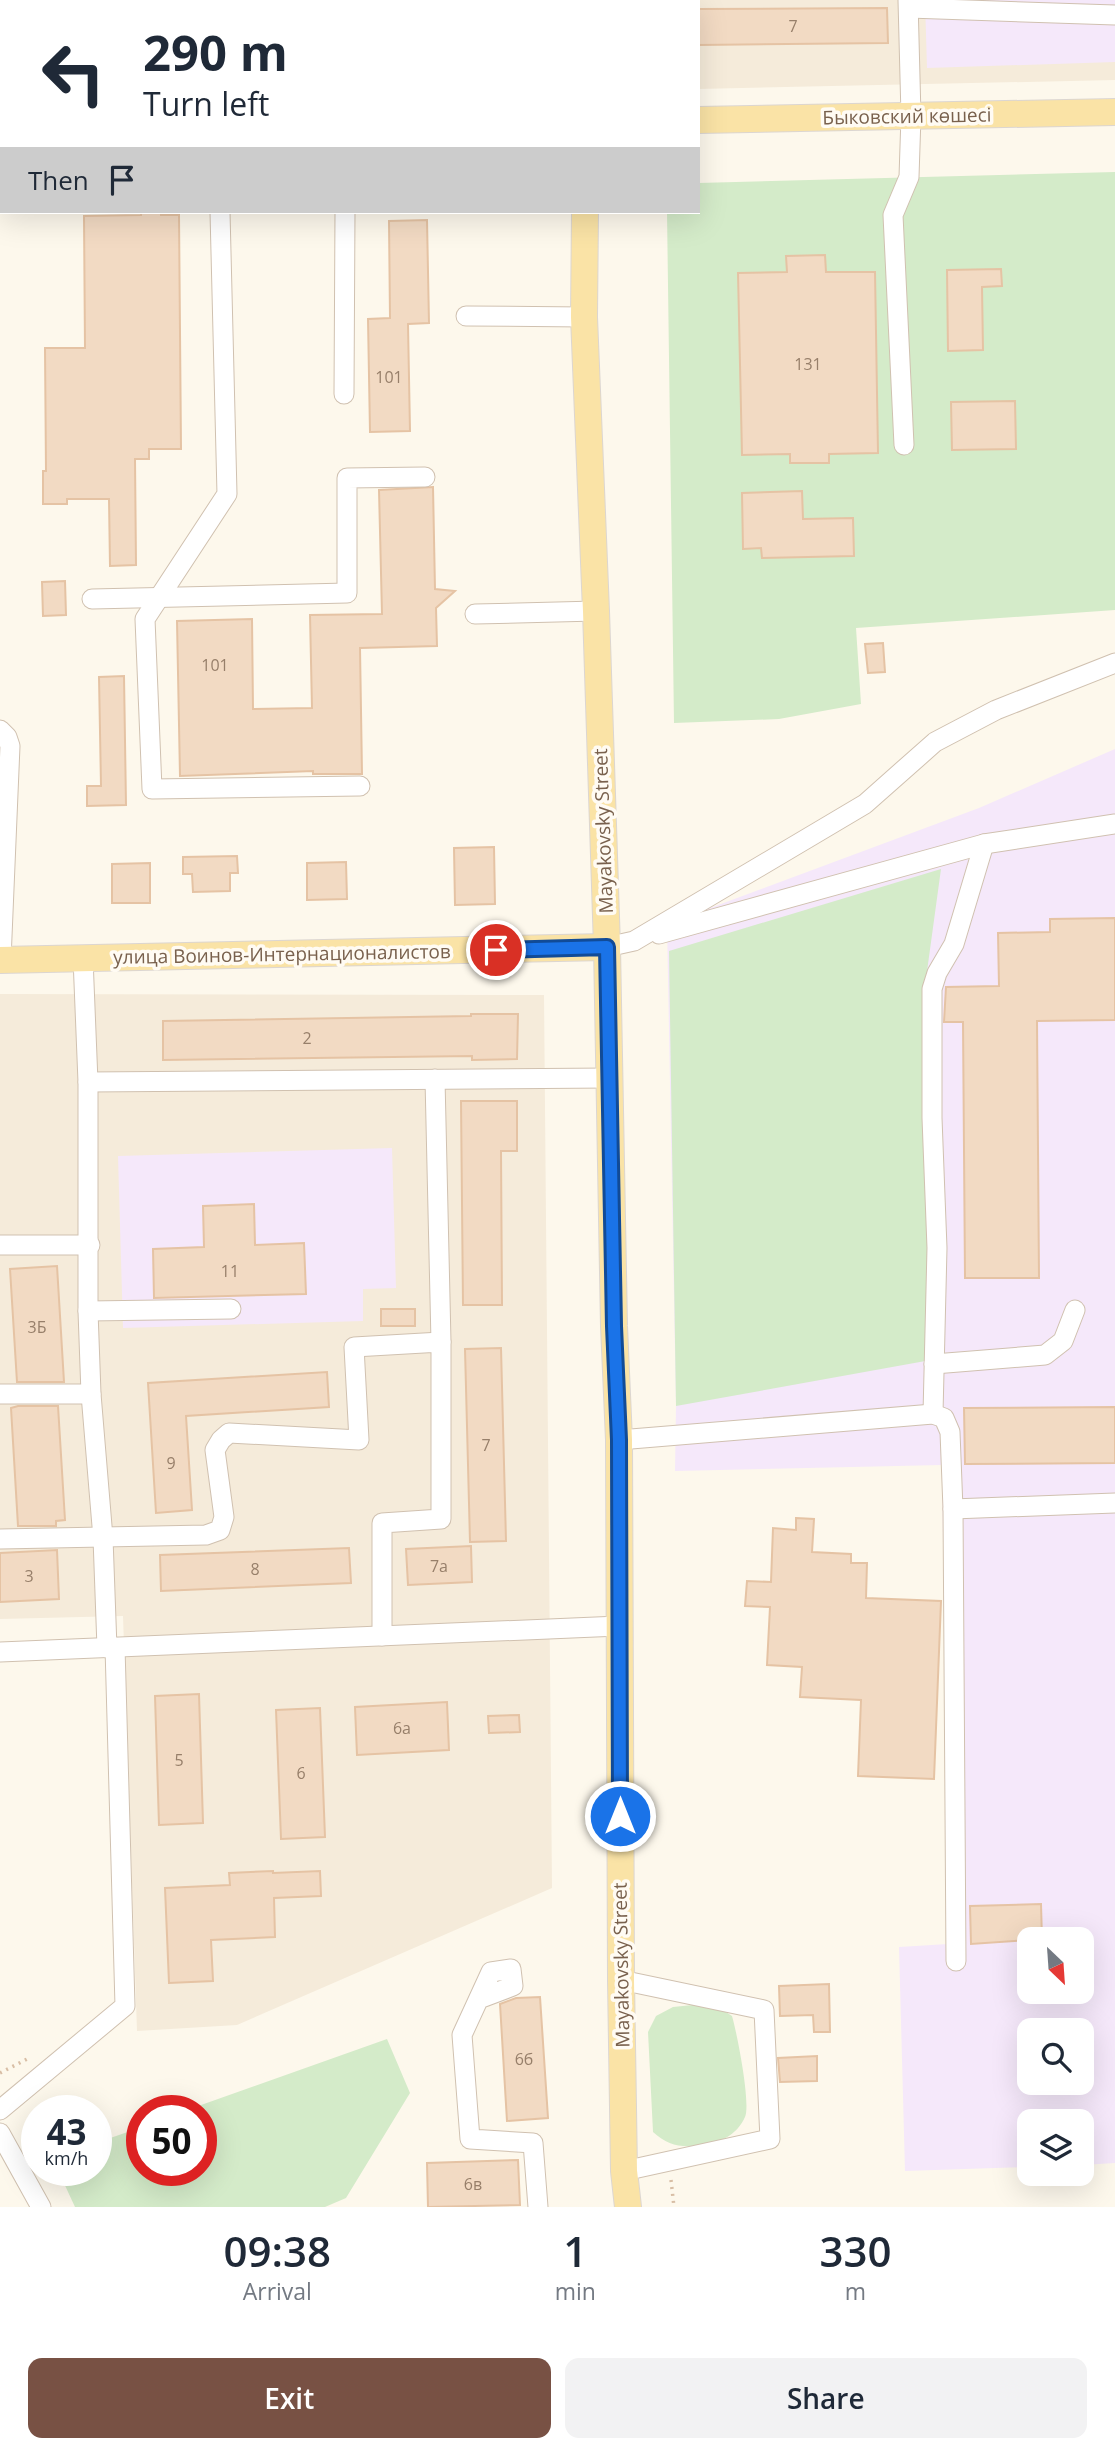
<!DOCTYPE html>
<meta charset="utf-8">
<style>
:root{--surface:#fff;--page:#f2f2f3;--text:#1f2937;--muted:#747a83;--accent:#785144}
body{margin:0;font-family:"Open Sans",sans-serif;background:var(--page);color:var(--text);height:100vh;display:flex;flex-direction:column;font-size:26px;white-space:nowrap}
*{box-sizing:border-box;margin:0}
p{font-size:23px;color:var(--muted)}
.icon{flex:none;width:38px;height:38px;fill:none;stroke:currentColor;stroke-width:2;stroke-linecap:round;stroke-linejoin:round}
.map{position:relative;height:2207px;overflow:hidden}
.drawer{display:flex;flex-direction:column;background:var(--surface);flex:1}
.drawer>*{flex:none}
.guide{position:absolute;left:0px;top:0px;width:700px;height:214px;box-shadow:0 7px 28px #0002;background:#fff;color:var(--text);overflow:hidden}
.needle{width:46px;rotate:155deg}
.buttons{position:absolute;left:1017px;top:1927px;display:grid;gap:14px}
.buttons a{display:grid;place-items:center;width:77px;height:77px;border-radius:14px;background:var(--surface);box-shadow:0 7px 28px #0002;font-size:35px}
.speed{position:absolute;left:21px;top:2095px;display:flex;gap:14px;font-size:35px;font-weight:700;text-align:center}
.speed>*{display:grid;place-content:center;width:91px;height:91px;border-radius:50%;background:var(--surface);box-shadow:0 7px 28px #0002;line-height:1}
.speed small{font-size:18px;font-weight:400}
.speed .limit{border:10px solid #d22;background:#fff;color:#111}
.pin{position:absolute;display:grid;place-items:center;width:60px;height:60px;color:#fff;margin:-30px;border:4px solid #fff;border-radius:50%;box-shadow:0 2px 7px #0007}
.me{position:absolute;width:77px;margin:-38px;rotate:0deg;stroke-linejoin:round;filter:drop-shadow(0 0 5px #0008)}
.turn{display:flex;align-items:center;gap:24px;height:147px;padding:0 28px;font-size:32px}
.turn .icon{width:91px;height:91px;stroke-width:2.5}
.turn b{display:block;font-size:49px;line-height:60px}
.then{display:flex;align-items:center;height:66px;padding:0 28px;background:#0003;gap:14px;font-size:26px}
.eta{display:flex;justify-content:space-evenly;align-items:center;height:119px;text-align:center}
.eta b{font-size:42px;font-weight:600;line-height:49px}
.primary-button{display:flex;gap:14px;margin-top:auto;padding:14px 28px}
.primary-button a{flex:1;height:80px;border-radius:14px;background:var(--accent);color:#fff;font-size:28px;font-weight:600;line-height:80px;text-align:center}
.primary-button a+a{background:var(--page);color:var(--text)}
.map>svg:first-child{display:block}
.residential{fill:#f5ebda}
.education{fill:#f5e8fa;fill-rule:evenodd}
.green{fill:#d4ebc9}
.building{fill:#f2dac3;stroke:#e5c3a4;stroke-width:2}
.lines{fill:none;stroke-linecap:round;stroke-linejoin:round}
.minor-casing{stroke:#d0c1b0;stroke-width:21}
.major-casing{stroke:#dcd6d1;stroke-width:28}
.path{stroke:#d8bea5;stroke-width:3.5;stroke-dasharray:2 5;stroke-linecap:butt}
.minor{stroke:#fff;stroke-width:19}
.major{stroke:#fae3a6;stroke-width:26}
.route-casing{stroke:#114b97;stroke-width:18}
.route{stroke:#1a73e8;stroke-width:12}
.labels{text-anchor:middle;stroke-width:7;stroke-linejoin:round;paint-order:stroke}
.number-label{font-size:16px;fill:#977f6a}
.street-label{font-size:19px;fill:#79614d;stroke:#fffbf3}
</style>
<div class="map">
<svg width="1115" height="2207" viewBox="0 0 1115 2207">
<rect width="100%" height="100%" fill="#fdf8ec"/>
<!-- residential -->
<g class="residential">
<polygon points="642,0 1115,0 1115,80 698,89 698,2"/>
<polygon points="0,994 544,995 552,1888 237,2025 137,2031 123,1616 0,1619"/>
</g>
<!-- education -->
<g class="education">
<polygon points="925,0 1115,0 1115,62 927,68"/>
<path d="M1115,749v1414l-33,2v-44h-53v46l-124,4 -6,-224 49,-3 -6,-479 -267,6 1,-65 -9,-482 312,-116zM1029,1939h53v53h-53zM1029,2030h53v52h-53z"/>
<polygon points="392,1148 396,1288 363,1289 363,1321 123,1328 118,1156"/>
</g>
<!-- green -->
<g class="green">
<polygon points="1115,172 1115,610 856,628 861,704 779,719 674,723 667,212 698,212 698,183"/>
<polygon points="941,869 925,986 931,1360 676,1406 669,951"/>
<path d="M712,2003l20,13c5,17 19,88 13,101 -8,18 -25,26 -43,28 -20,3 -34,1 -49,-13l-5,-100 8,-16 17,-9z"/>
<polygon points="387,2039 410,2093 346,2198 325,2207 75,2207 62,2179 68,2170 96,2170 96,2143 142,2127 142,2170 201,2170 201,2110 187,2110"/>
</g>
<!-- building -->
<g class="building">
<polygon points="887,8 888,43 698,45 698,9"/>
<polygon points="141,212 161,212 161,215 179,215 181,449 149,449 149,459 135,459 136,565 110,566 109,499 67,499 67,504 43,504 43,471 46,471 45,348 85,348 84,216 141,215"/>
<polygon points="427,220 429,323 408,324 410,431 370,432 368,319 390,318 389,221"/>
<polygon points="825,255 826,272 875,272 878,453 829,454 829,463 790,463 790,454 742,455 738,273 787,272 786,256"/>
<polygon points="1001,269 1002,286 982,287 983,350 948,351 947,270"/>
<polygon points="1015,401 1016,449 952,450 951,402"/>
<polygon points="433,487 435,589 455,591 436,608 437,646 360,648 362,774 313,774 313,771 180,776 177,621 252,619 253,709 312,708 310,615 382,614 379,490"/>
<polygon points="802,491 803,519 853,518 854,556 762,558 761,548 743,549 742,493"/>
<polygon points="65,581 66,615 43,616 42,582"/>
<polygon points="883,643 885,672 868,673 865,644"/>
<polygon points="124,676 126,805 87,806 87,786 101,786 99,677"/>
<polygon points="494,847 495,904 455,905 454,848"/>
<polygon points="237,856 238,873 230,873 230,891 193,892 192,874 183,874 183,857"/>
<polygon points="346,862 347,899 307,900 307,863"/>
<polygon points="150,863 150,903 112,903 112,864"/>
<polygon points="1115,918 1115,1020 1037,1021 1039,1278 965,1278 963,1022 944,1022 946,987 999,986 998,933 1050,932 1050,919"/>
<polygon points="471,1014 518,1014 517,1059 472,1060 472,1056 163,1060 163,1021 471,1016"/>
<polygon points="461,1101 517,1101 517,1151 501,1151 502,1305 463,1305"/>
<polygon points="254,1204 255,1245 304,1243 306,1294 154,1298 153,1249 204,1247 203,1206"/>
<polygon points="57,1266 64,1382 17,1382 10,1269"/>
<rect x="381" y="1309" width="34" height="17"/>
<polygon points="501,1348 506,1541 470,1542 465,1349"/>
<polygon points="327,1372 329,1407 186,1416 192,1510 156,1513 148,1383"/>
<polygon points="18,1406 58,1406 65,1520 56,1521 56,1526 18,1526 11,1408"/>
<polygon points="1115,1407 1115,1463 965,1464 964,1408"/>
<polygon points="796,1518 814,1519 812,1552 851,1554 851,1563 867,1563 866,1598 941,1601 934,1779 858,1776 861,1700 800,1697 802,1667 767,1665 770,1607 745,1606 747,1581 771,1582 773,1528 796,1530"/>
<polygon points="471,1546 472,1582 408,1585 406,1549"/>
<polygon points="349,1548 351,1583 161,1591 160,1555"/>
<polygon points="57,1550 59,1599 0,1602 0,1553"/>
<polygon points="199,1694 203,1823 159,1825 155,1696"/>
<polygon points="447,1702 449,1750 357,1755 355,1707"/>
<polygon points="320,1708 325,1837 281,1839 276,1710"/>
<polygon points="519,1715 520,1732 489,1733 488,1716"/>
<polygon points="273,1871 273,1873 320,1871 321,1896 274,1898 275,1937 211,1940 213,1981 169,1983 165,1888 230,1885 229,1873"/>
<polygon points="1041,1904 1042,1939 971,1944 970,1906"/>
<polygon points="829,1984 830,2032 814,2032 813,2015 780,2016 779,1986"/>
<polygon points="540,1997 548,2118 507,2121 500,2004 516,1998"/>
<polygon points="817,2056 817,2081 780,2082 778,2058"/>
<polygon points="518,2160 520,2205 428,2207 427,2163"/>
</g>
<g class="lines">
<defs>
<g id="minor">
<polyline points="580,0 580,2"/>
<polyline points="60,2 122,0"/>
<polyline points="0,3 2,3"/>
<polyline points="909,8 1115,15"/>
<polyline points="220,212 227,494 145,619 152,789 360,786"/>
<polyline points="466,316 584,317"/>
<polyline points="344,394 345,212"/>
<polyline points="904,445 893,215 909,177 911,116 908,0"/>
<polyline points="92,599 347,593 347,478 425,477"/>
<polyline points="475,614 596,611"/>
<polyline points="0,730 7,737 10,746 1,960"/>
<polyline points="659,934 984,844 1115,824"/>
<polyline points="607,947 634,941 865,804 935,742 996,710 1115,663"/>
<polyline points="83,958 88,1082 88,1311 91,1394 103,1538 107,1648"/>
<polyline points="435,1079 441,1342"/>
<polyline points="88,1082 610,1078"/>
<polyline points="0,1245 90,1245"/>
<polyline points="88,1311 231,1309"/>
<polyline points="934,1364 1045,1355 1063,1341 1075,1310"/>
<polyline points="0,1394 91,1394"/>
<polyline points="933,1414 937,1248 932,1118 932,989 937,973 954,944 984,844"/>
<polyline points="619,1440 933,1414 944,1418 950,1432 953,1509 956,1961"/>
<polyline points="953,1509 1115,1503"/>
<polyline points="0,1539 206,1535 220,1530 224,1517 215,1450 221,1440 229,1433 359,1440 354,1347 441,1342 441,1519 382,1523 382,1636"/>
<polyline points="0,1652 619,1626"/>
<polyline points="621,1980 764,2010 770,2139 624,2171"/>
<polyline points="479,1999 513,1986 511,1969 491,1972 462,2035 470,2139 533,2143 538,2207"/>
<polyline points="0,2110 125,2006 115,1647"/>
<polyline points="0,2133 41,2207"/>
</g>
<g id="major">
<polyline points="698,120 1115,112"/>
<polyline points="0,135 2,135"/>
<polyline points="585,212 584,317 596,611 607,947 614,1326 619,1440 621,1980 624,2171 628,2207"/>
<polyline points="0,960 607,947"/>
</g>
</defs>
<!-- minor casing -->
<use href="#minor" class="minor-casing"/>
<!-- major casing -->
<use href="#major" class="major-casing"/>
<!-- path -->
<g class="path">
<polyline points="0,103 2,103"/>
<polyline points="0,2073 31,2057"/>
<polyline points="671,2180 674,2207"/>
</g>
<!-- minor -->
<use href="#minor" class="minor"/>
<!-- major -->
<use href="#major" class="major"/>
</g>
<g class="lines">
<defs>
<polyline id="route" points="496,950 607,947 614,1326 619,1440 620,1816"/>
</defs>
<!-- route casing -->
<use href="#route" class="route-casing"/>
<!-- route -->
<use href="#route" class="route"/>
</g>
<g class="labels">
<!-- number labels -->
<g class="number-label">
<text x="793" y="32">7</text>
<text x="808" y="370">131</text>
<text x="389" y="383">101</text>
<text x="215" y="671">101</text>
<text x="307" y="1044">2</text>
<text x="230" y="1277">11</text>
<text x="37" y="1333">3Б</text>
<text x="486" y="1451">7</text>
<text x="171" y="1469">9</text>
<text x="439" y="1572">7а</text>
<text x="255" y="1575">8</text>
<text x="29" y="1582">3</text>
<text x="402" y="1734">6а</text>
<text x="179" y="1766">5</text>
<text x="301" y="1779">6</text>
<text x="524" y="2065">6б</text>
<text x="473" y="2190">6в</text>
</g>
<!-- street labels -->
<g class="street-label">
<text transform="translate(907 116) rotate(-1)" y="7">Быковский көшесі</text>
<text transform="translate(603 831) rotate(-92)" y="7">Mayakovsky Street</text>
<text transform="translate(282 954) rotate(-1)" y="7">улица Воинов-Интернационалистов</text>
<text transform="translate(621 1965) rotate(-91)" y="7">Mayakovsky Street</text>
</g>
</g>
</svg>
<div class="buttons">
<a><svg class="needle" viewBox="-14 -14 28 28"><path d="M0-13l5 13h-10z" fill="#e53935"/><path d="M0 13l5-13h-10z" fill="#747a83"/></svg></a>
<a><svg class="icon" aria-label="search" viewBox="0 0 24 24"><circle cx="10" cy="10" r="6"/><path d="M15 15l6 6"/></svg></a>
<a><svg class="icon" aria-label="layers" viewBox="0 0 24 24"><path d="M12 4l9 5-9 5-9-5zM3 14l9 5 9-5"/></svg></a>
</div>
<div class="speed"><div>43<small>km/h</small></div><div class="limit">50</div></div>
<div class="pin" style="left:496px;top:950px;background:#d93025"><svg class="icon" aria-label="arrive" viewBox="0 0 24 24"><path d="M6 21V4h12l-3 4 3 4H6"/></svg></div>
<svg class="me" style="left:620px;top:1816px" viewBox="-20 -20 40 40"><circle r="17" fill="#1a73e8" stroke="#fff" stroke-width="3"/><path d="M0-11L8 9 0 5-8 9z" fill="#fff"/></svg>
<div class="guide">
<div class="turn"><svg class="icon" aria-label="left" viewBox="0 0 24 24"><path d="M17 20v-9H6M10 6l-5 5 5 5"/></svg><div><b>290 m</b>Turn left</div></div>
<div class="then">Then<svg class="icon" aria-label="arrive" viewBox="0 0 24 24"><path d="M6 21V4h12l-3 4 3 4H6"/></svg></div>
</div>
</div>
<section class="drawer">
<div class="eta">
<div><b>09:38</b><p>Arrival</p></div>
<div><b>1</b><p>min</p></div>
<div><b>330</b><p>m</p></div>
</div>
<div class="primary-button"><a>Exit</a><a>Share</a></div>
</section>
